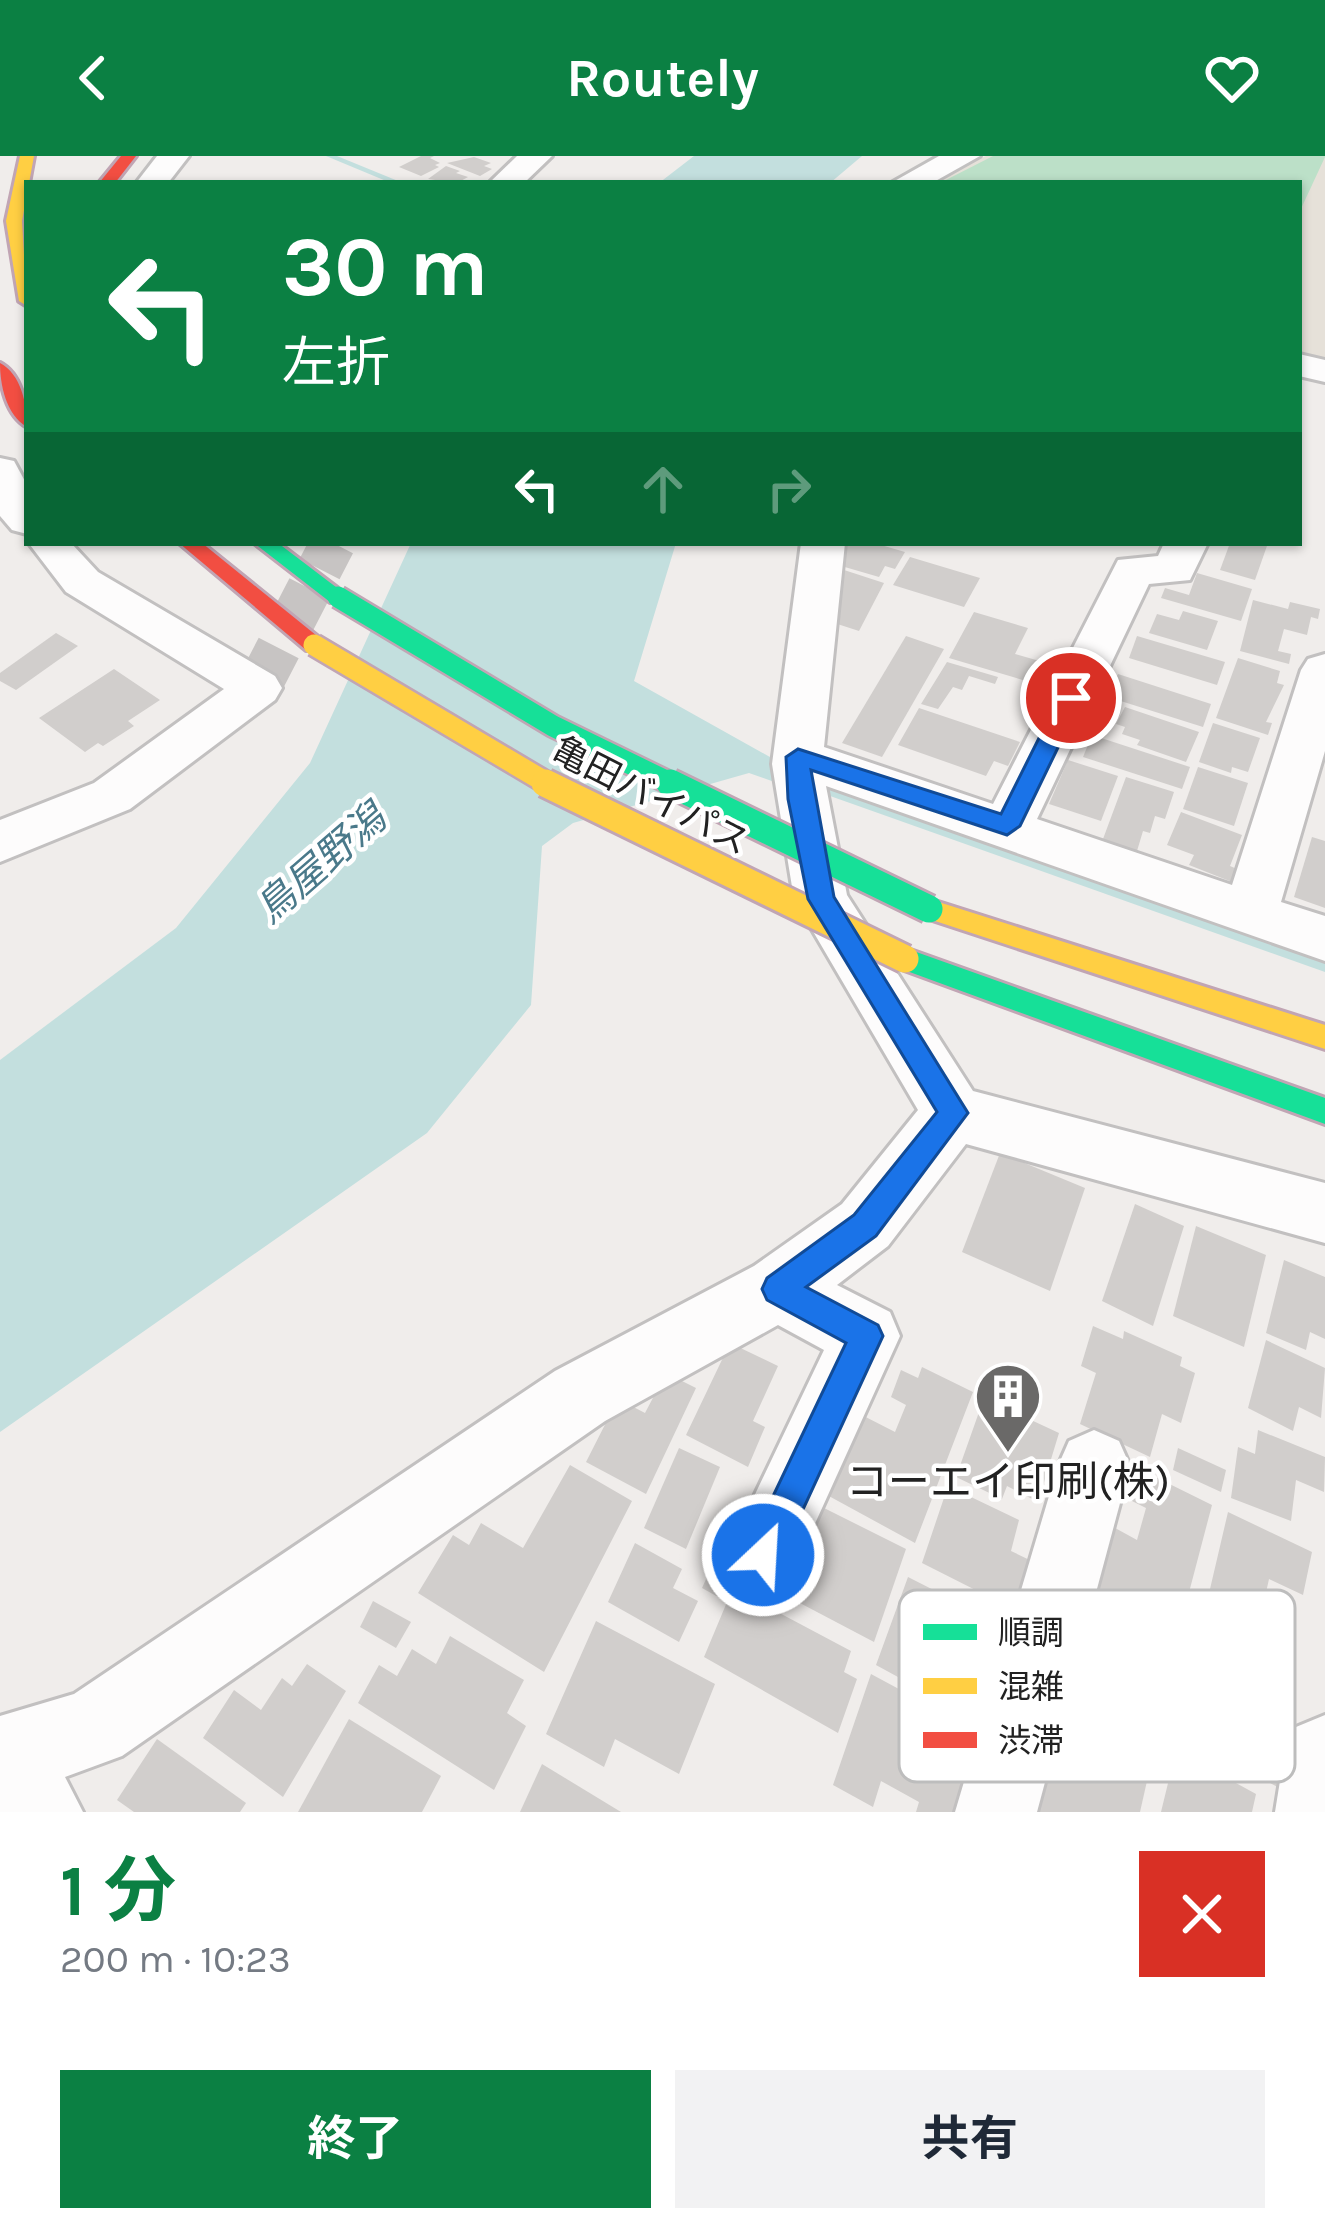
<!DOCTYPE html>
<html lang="ja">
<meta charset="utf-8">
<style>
:root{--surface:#fff;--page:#f2f2f3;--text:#1f2937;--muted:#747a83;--accent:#0b8043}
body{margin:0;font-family:Karla,"Noto Sans JP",sans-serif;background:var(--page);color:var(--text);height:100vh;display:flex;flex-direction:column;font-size:45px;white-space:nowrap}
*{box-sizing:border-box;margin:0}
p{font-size:39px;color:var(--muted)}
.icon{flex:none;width:66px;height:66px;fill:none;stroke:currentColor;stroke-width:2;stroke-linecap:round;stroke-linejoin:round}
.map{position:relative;height:1656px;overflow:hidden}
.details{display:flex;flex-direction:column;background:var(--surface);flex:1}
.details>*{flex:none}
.guide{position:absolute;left:24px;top:24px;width:1278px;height:366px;border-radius:0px;box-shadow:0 3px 9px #0004;background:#0b8043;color:#fff;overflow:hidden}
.pin{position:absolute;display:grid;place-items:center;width:102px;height:102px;color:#fff;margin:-51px;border:6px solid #fff;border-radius:50%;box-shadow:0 3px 12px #0007}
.me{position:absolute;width:132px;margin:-66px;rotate:25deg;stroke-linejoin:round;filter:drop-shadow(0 0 9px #0008)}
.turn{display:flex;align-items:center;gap:42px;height:252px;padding:0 60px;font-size:54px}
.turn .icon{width:156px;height:156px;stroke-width:2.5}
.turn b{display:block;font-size:84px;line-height:102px}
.lanes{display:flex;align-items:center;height:114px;padding:0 60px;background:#0003;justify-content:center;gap:60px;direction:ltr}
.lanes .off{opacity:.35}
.round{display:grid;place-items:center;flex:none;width:126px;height:126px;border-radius:0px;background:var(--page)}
.overview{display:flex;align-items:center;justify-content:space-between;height:204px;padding:0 60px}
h1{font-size:72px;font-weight:700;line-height:90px;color:var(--accent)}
.primary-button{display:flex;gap:24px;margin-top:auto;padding:24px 60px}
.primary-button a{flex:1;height:138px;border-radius:0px;background:var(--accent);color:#fff;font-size:48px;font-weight:700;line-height:138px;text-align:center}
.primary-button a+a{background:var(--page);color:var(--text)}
header{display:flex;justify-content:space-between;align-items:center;height:156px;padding:0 60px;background:var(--accent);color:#fff;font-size:54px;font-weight:700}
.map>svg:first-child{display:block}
.education{fill:#e6e1d9}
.pitch{fill:#bce0c8}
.water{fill:#c3dfde}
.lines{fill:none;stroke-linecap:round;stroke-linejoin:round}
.stream{fill:#c3dfde;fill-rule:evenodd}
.building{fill:#d1cecc}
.street-tunnel{stroke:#c7c4c3;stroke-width:45;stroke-dasharray:45 22;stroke-linecap:butt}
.street-casing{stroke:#c2c0c0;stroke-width:6}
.fast-casing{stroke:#c1a5b4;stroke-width:6}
.slow-casing{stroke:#c1a5b4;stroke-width:6}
.jam-casing{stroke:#c1a5b4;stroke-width:6}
.street{fill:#fdfcfc;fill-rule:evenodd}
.fast{fill:#16e098;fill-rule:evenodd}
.slow{fill:#ffcf43;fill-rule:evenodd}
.jam{fill:#f24e42;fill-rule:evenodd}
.fast-bridge-far1-casing{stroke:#c1a5b4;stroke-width:26;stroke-linecap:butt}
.fast-bridge-casing{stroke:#c1a5b4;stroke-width:33;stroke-linecap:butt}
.slow-bridge-far1-casing{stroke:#c1a5b4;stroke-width:26;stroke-linecap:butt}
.slow-bridge-casing{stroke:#c1a5b4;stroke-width:33;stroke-linecap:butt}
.fast-bridge-far1{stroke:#16e098;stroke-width:21}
.fast-bridge{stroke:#16e098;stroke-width:27}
.slow-bridge-far1{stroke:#ffcf43;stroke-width:21}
.slow-bridge{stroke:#ffcf43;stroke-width:27}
.route{fill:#1a73e8;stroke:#114b97;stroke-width:3}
.labels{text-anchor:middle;stroke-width:9;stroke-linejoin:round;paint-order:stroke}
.street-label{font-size:36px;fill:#222;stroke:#fff}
.water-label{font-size:39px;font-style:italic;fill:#4a798a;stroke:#fff}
.near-poi-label{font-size:42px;fill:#222;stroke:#fff}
.key{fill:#fff;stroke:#bdbdbd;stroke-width:3}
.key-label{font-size:33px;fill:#222}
</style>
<header><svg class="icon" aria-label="back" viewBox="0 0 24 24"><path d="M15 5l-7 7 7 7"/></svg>Routely<svg class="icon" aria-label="heart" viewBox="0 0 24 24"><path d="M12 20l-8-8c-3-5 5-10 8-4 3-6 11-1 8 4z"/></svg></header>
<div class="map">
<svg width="1325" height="1656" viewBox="0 0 1325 1656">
<rect width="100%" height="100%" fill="#f0edeb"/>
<!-- education -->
<polygon class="education" points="986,0 1325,0 1325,204 1299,198 1299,27 930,27"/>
<!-- pitch -->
<polygon class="pitch" points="993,0 1325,0 1325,1 1299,57 1299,27 940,27"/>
<!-- water -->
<g class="water">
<polygon points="694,0 862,0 830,27 659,27"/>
<polygon points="411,387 676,387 634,525 777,605 780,628 749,617 573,667 542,690 531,849 427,977 0,1276 0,904 176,772 310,607"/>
</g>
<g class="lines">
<!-- stream -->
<g class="stream">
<polygon points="326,0 337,0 403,27 391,27"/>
<polygon points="807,622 1325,804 1325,816 802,630 800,627"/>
</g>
</g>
<!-- building -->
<g class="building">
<polygon points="421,0 434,0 430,2 440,7 435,9 439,11 421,20 399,11"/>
<polygon points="474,1 491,7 484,10 492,13 480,20 447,7"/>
<polygon points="446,10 460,15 456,17 468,21 457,27 428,23"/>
<polygon points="843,387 874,387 905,396 895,413 885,410 879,421 831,407"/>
<polygon points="1230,387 1268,387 1255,424 1220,414"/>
<polygon points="910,401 980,422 964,451 893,429"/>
<polygon points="841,413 884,427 859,475 822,463"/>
<polygon points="1197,417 1252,433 1241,465 1161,442 1165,432 1189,439"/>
<polygon points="1253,444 1288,453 1290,446 1320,453 1318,463 1311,461 1307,479 1284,473 1278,495 1291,498 1289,508 1240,495"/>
<polygon points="1183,455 1218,465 1207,494 1149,477 1157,458 1179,464"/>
<polygon points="974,456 1028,472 1015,498 1043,506 1033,527 949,502"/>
<polygon points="56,477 78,490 16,534 0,525 0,517"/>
<polygon points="906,480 944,493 882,601 842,587"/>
<polygon points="1137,480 1225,506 1217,529 1129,502"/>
<polygon points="1238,502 1280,515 1277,527 1284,529 1266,566 1272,567 1268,579 1216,562"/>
<polygon points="947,506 998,521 995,528 969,520 962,534 953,531 938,553 921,548"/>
<polygon points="114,513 160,544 128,565 134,570 103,590 98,587 85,596 39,562"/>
<polygon points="1118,518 1211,548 1203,571 1108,541"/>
<polygon points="1125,551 1199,576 1186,606 1137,589 1140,584 1122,578 1125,571 1116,568"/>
<polygon points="919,552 1020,586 1008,610 994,605 986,620 898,589"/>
<polygon points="1213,567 1260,582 1248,616 1232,611 1231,617 1199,606"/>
<polygon points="1092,579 1190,611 1182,633 1083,601"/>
<polygon points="1068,604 1118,620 1101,665 1049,648"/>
<polygon points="1198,611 1248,627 1234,670 1183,653"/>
<polygon points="1126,621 1174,636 1165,663 1155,660 1150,677 1143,675 1137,695 1103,683"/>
<polygon points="1181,656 1242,679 1230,710 1237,713 1232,726 1189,709 1194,699 1167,689"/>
<polygon points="1312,681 1325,685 1325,752 1294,741"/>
<polygon points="1000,997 1085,1032 1050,1135 962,1096"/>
<polygon points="1135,1048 1184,1070 1153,1170 1102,1145"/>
<polygon points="1196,1070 1266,1099 1244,1191 1173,1160"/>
<polygon points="1284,1104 1325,1121 1325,1183 1310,1176 1306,1194 1266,1177"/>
<polygon points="1093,1170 1123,1183 1124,1175 1182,1201 1180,1210 1195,1217 1181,1267 1162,1258 1150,1301 1080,1268 1096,1217 1081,1210"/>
<polygon points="1266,1184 1325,1212 1321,1262 1299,1251 1293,1275 1248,1252"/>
<polygon points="730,1187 778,1210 753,1265 765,1271 748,1311 686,1279"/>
<polygon points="922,1211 973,1236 915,1387 816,1333 852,1254 895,1276 906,1249 891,1241 901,1214 918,1222"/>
<polygon points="666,1217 696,1232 646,1338 586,1306 618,1243 645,1257"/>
<polygon points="984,1242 1059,1277 1038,1346 1007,1330 1002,1343 956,1321"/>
<polygon points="1258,1274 1325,1301 1324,1336 1296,1324 1291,1365 1231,1342 1238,1291 1255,1298"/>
<polygon points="679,1292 720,1311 686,1393 644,1372"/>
<polygon points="1178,1292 1226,1314 1221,1336 1173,1314"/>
<polygon points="1123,1305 1212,1349 1177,1482 1086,1435 1106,1367 1137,1384 1146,1352 1114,1336"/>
<polygon points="570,1309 632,1345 544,1516 418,1437 453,1379 469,1389 481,1367 523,1392"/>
<polygon points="948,1330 1019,1364 1011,1395 1038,1408 1023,1458 922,1407"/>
<polygon points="814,1347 906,1393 874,1486 779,1436"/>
<polygon points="1228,1356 1312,1396 1303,1439 1269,1423 1263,1450 1293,1464 1279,1535 1196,1493"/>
<polygon points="635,1387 682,1413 673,1432 698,1445 679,1486 608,1446"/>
<polygon points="721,1390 752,1407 740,1436 851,1495 844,1516 857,1523 838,1577 704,1501 727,1446 702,1432"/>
<polygon points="908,1421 975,1455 962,1497 1000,1517 984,1568 876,1509"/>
<polygon points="373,1445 411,1466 396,1492 360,1471"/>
<polygon points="596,1465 715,1528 679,1618 615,1583 604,1611 546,1578"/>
<polygon points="450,1480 524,1524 507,1557 526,1570 494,1634 358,1547 379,1509 397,1520 412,1493 436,1508"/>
<polygon points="307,1508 346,1535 283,1641 203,1582 234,1534 261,1554 282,1522 292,1530"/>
<polygon points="871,1518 949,1560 940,1590 968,1605 953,1656 916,1656 919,1646 881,1625 873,1651 833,1629"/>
<polygon points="1241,1548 1299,1577 1289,1637 1228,1605"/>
<polygon points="349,1563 441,1620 422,1656 298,1656"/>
<polygon points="1143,1576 1256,1638 1252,1656 1161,1656 1170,1619 1136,1600"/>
<polygon points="1055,1577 1147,1625 1140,1656 1035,1656"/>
<polygon points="157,1583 246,1647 240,1656 134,1656 117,1644"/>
<polygon points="542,1608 621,1656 520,1656"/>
</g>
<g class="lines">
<!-- street-tunnel -->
<polyline class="street-tunnel" points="258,532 333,387"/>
<defs>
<g id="street">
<polygon points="157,0 189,0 168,27 136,27"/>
<polygon points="517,0 552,0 524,27 489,27"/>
<polygon points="939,0 980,0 932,27 891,27"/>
<polygon points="1299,198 1325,204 1325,226 1299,220"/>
<polygon points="0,302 14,305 27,329 27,378 12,374 0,360"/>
<polygon points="27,385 71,387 98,416 275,520 282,532 275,544 130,653 0,706 0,664 94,627 224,533 66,436"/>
<polygon points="801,387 845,387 824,591 993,648 1118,404 1158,400 1164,387 1208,387 1190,424 1149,428 1037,663 1232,729 1301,514 1308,503 1325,498 1325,595 1281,746 1325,760 1325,805 826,630 847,739 973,935 1325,1027 1325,1087 966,988 888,1090 837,1129 890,1156 900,1180 789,1425 763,1436 737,1425 726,1399 824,1194 778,1169 605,1265 122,1600 65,1621 83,1656 0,1656 0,1560 74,1538 555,1215 754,1110 842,1048 918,954 794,743 772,608"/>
<polygon points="1094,1274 1119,1285 1130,1310 1037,1656 955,1656 1058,1310 1069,1285"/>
<polygon points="1325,1559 1325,1656 1275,1656 1284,1600 1296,1571"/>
</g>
<g id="fast">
<polygon points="254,387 278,387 349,441 346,446 330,446"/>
<polygon points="905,792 1325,942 1325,968 896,811 892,803 896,795"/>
</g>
<g id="slow">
<polygon points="20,0 34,0 22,65 27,150 19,145 6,65"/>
<polygon points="929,743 1325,869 1325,893 920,760 916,753 920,746"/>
</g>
<g id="jam">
<polygon points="121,0 136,0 115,27 99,27"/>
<path d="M0,207c21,11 27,41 27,64 -21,-12 -27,-42 -27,-64z"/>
<polygon points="179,387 202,387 322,484 322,494 306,494"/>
</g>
</defs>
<!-- street casing -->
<use href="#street" class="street-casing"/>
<!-- fast casing -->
<use href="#fast" class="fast-casing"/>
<!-- slow casing -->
<use href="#slow" class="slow-casing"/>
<!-- jam casing -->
<use href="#jam" class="jam-casing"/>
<!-- street -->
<use href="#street" class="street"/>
<!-- fast -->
<use href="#fast" class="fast"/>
<!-- slow -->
<use href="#slow" class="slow"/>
<!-- jam -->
<use href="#jam" class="jam"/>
<defs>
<polyline id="fast-bridge-far1" points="338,441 553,570 676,630"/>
<polyline id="fast-bridge" points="670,627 929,753"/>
<polyline id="slow-bridge-far1" points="314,489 552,630"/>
<polyline id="slow-bridge" points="545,627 905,803"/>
</defs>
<!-- fast-bridge-far1 casing -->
<use href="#fast-bridge-far1" class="fast-bridge-far1-casing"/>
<!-- fast-bridge casing -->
<use href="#fast-bridge" class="fast-bridge-casing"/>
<!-- slow-bridge-far1 casing -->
<use href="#slow-bridge-far1" class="slow-bridge-far1-casing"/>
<!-- slow-bridge casing -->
<use href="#slow-bridge" class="slow-bridge-casing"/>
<!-- fast-bridge-far1 -->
<use href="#fast-bridge-far1" class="fast-bridge-far1"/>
<!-- fast-bridge -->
<use href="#fast-bridge" class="fast-bridge"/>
<!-- slow-bridge-far1 -->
<use href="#slow-bridge-far1" class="slow-bridge-far1"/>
<!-- slow-bridge -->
<use href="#slow-bridge" class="slow-bridge"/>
</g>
<!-- route -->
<polygon class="route" points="1071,534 1082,542 1020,670 1007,679 811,614 834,741 968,957 876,1080 806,1131 878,1169 883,1180 776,1412 763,1417 751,1412 745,1399 846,1187 767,1144 762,1133 767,1122 854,1059 937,956 808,743 788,643 786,601 798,593 1001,658 1059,542"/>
<!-- icons -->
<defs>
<symbol id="building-pin" viewBox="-11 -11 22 30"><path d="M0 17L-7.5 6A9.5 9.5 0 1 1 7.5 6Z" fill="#6a6968" stroke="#fff"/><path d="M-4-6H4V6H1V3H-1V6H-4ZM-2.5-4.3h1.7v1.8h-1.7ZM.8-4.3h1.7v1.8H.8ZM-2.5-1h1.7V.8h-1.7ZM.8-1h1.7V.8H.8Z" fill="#fff"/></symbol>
</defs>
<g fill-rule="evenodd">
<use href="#building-pin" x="970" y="1202" width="76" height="104"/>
</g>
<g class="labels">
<!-- street labels -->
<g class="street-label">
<text transform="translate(651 639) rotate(27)" y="13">亀田バイパス</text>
</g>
<!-- water labels -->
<g class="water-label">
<text transform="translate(320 707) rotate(-41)" y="14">鳥屋野潟</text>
</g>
<!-- near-poi labels -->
<g class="near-poi-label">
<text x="1008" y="1340">コーエイ印刷(株)</text>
</g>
</g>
<!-- legend -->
<rect x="899" y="1434" width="396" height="192" rx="18" class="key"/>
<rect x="923" y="1468" width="54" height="16" fill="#16e098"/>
<rect x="923" y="1522" width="54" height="16" fill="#ffcf43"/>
<rect x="923" y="1576" width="54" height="16" fill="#f24e42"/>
<g class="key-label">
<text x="998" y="1488">順調</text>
<text x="998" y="1542">混雑</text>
<text x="998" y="1596">渋滞</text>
</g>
</svg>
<div class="pin" style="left:1071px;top:542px;background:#d93025"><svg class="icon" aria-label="arrive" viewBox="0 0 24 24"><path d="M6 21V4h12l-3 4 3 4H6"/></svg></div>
<svg class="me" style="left:763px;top:1399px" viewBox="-20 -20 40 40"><circle r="17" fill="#1a73e8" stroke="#fff" stroke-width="3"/><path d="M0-11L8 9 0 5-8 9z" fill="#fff"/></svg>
<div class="guide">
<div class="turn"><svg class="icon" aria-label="left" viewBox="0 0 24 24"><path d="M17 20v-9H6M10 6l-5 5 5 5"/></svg><div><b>30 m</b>左折</div></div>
<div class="lanes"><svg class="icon" aria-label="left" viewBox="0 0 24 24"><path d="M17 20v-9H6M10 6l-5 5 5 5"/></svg><svg class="icon off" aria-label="ahead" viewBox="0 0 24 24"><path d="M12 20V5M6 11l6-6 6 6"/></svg><svg class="icon off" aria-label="right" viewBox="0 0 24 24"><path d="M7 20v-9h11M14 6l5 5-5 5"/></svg></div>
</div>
</div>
<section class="details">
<div class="overview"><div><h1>1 分</h1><p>200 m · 10:23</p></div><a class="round" style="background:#d93025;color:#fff"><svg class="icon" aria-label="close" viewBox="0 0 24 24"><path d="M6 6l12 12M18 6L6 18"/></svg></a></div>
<div class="primary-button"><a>終了</a><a>共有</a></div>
</section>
